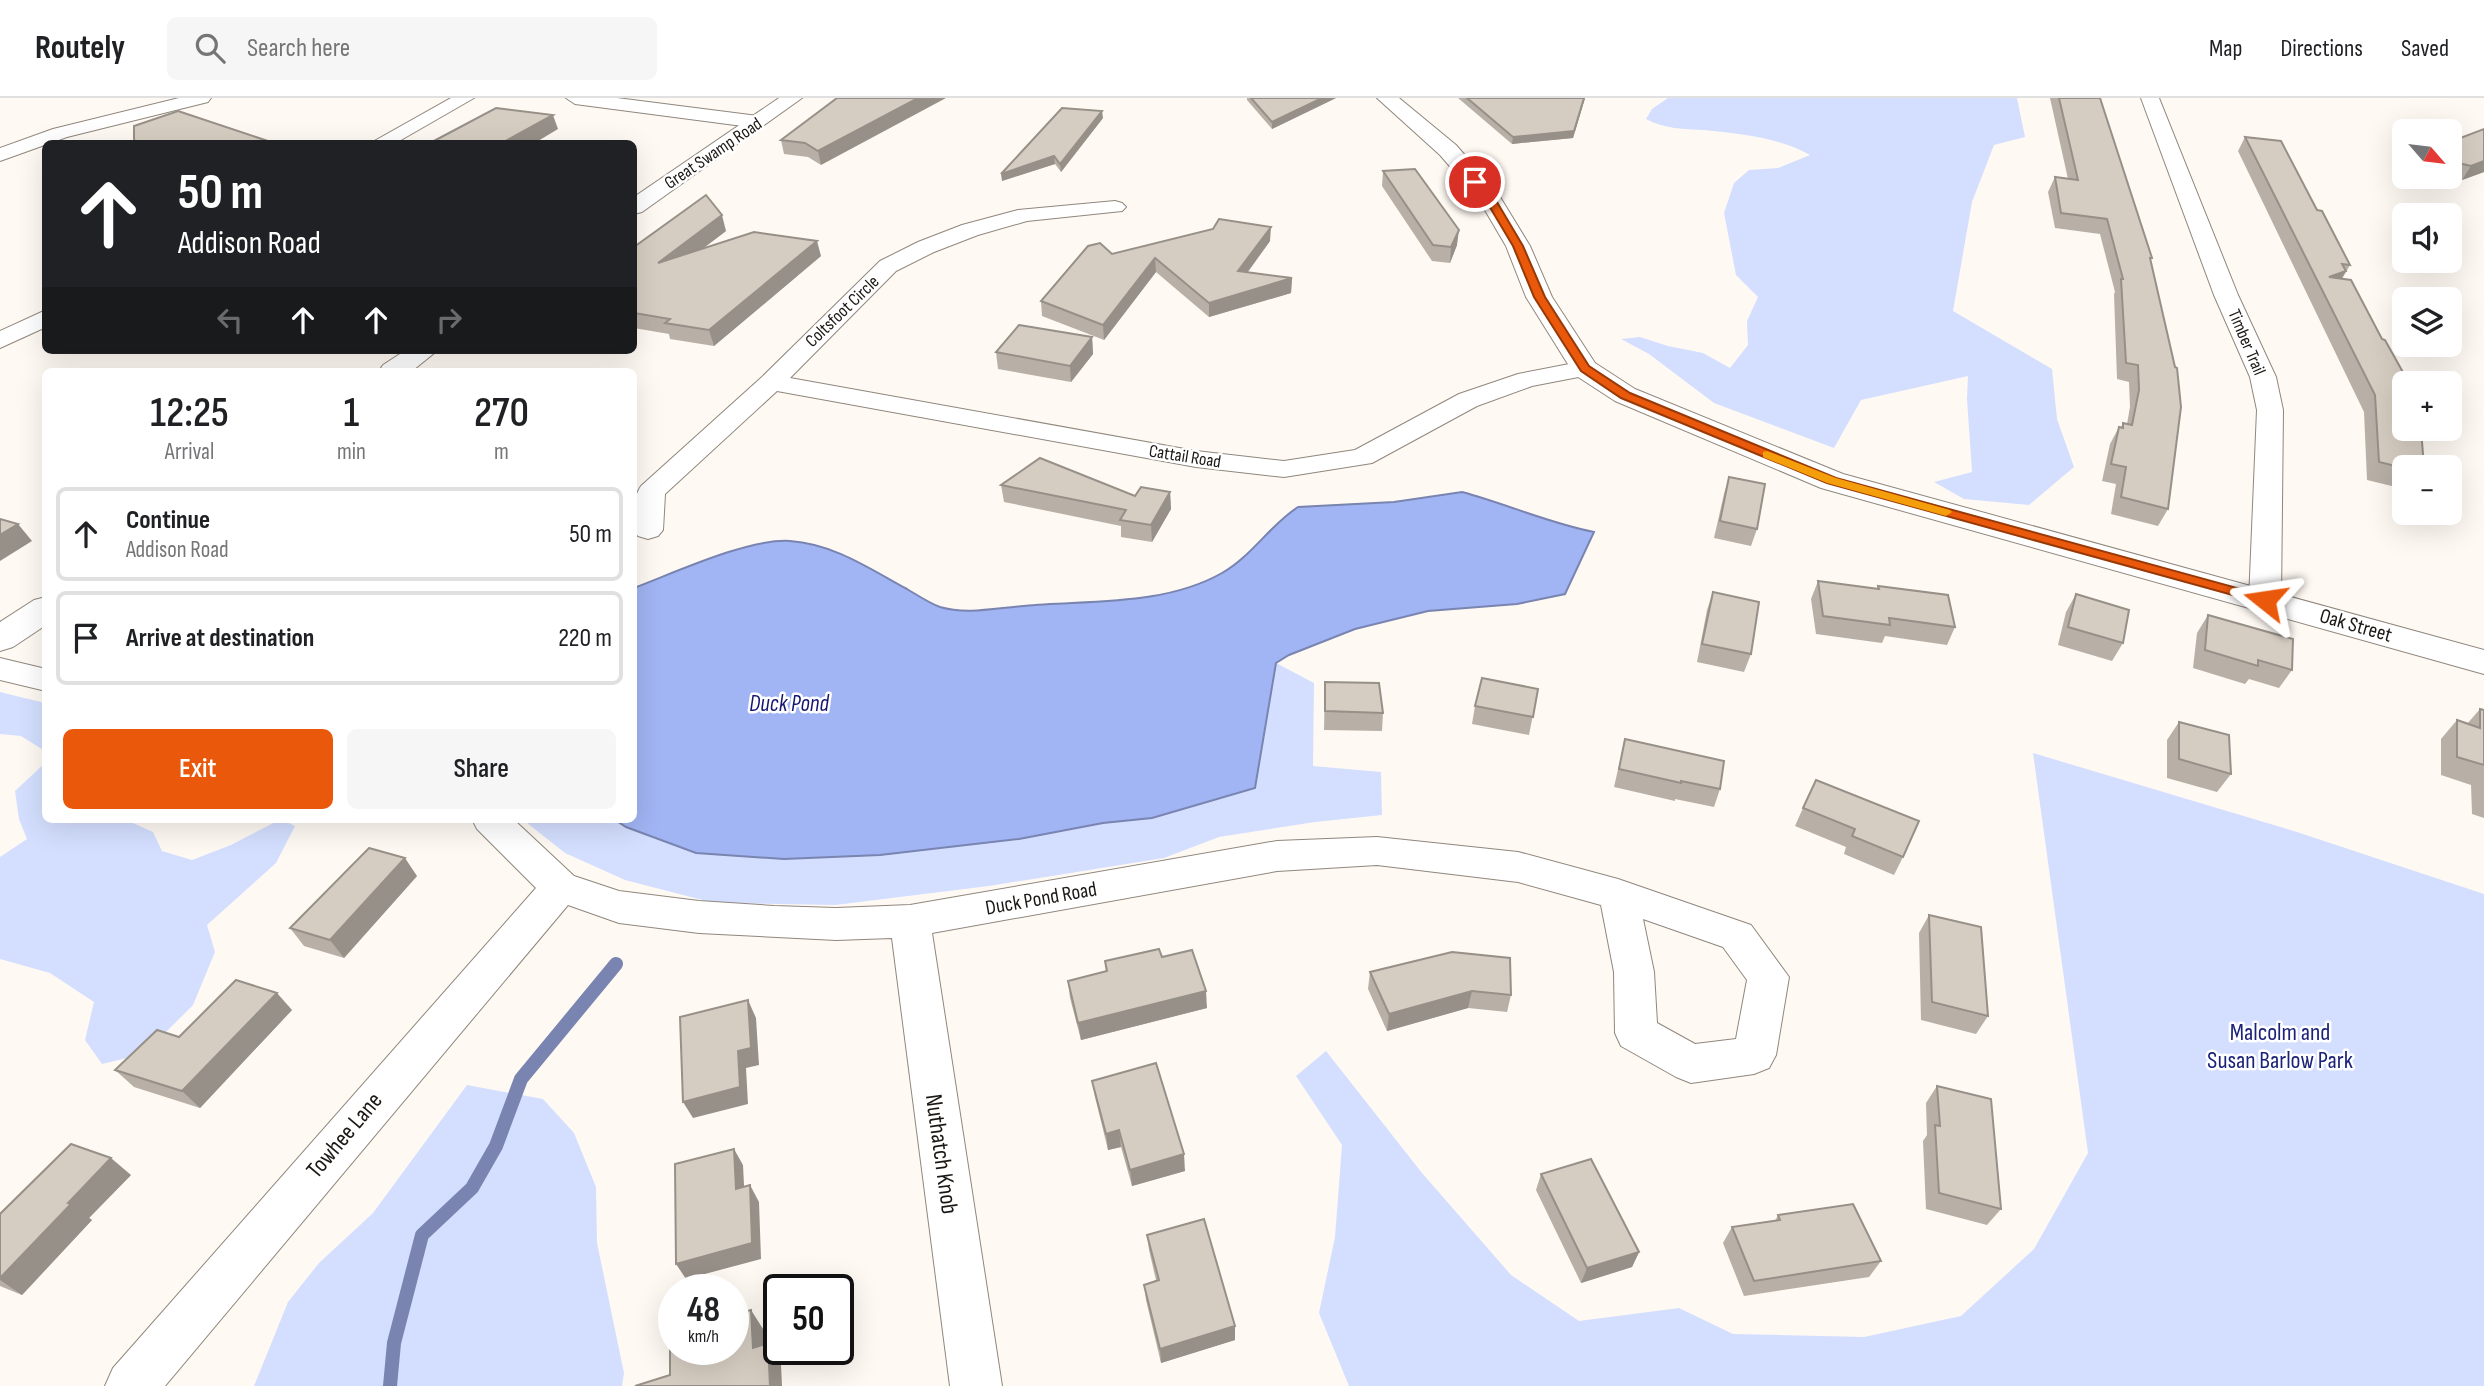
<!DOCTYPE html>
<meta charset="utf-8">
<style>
:root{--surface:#fff;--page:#f6f6f6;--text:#202124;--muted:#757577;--line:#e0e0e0;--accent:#ea580c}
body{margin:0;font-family:"Sofia Sans Condensed",sans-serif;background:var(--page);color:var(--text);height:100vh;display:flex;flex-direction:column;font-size:26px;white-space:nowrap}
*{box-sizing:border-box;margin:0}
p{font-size:23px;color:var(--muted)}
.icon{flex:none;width:38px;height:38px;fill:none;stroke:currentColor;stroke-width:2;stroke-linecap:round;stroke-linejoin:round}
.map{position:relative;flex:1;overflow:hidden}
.details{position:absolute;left:42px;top:270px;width:595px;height:455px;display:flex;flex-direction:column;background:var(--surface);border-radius:10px;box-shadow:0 7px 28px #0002}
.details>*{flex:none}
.guide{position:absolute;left:42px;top:42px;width:595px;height:214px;border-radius:10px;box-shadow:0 7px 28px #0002;background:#202124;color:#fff;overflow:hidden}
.needle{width:46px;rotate:118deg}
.tools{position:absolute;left:2392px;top:21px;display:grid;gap:14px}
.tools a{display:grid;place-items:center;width:70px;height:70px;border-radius:10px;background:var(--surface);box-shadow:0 7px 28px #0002;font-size:35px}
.speed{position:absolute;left:658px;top:1176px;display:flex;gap:14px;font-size:35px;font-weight:700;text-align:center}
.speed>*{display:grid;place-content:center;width:91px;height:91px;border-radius:50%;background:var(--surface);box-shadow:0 7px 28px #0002;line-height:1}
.speed small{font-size:18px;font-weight:400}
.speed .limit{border:4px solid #111;border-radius:10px;background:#fff;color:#111}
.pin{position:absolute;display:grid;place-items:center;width:60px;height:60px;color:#fff;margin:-30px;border:4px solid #fff;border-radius:50%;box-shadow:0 2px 7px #0007}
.me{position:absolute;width:77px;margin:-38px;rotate:285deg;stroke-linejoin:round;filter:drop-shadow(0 0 5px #0008)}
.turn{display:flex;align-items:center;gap:24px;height:147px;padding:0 21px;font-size:32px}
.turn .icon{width:91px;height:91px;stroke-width:2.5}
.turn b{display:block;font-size:49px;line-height:60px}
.lanes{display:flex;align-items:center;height:66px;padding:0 21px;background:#0003;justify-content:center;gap:35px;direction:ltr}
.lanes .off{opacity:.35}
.eta{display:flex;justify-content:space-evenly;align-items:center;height:119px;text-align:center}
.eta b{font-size:42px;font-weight:600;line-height:49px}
.primary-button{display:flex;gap:14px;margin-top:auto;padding:14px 21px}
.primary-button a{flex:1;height:80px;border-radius:10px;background:var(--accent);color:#fff;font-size:28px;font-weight:600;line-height:80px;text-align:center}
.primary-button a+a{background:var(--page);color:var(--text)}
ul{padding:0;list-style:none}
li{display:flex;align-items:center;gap:21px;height:94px;margin:0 14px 10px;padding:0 7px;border:4px solid var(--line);border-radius:10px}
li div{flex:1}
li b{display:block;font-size:26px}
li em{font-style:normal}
header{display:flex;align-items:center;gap:42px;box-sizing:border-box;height:98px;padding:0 35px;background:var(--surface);border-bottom:2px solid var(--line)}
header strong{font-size:33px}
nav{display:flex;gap:38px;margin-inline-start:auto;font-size:24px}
.search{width:490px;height:63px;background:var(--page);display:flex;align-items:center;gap:18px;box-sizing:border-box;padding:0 24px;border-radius:10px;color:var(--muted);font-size:26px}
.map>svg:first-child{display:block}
.green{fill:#d4dfff}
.water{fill:#a1b4f3;stroke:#7985b0;stroke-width:2}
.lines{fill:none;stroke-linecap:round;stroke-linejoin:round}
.stream{stroke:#7985b0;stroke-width:14}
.minor-casing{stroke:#90877d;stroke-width:2}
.tertiary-casing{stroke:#90877d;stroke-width:2}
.secondary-casing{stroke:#90877d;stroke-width:2}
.minor{fill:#fff;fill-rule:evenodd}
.tertiary{fill:#fff;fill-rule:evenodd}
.secondary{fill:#fff;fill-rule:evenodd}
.wall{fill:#b8b0a7}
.shaded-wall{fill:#969088}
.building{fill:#d6cdc2;stroke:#969088;stroke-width:2}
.route{fill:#ea580c;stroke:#983908;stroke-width:2}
.slow{fill:#f59e0b}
.labels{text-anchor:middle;stroke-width:5;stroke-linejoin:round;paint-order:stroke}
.far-street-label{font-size:18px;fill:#1b1714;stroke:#fff}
.street-label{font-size:21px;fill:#1b1714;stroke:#fff}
.water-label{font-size:23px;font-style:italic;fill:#15176f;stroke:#fff}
.near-park-label{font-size:24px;fill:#1b2279;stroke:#fff}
.near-street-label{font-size:24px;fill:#1b1714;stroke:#fff}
</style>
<header>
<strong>Routely</strong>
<div class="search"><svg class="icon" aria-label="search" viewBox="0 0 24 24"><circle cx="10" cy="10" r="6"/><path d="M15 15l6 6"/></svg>Search here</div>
<nav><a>Map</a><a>Directions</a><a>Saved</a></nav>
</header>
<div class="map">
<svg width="2484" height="1288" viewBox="0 0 2484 1288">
<rect width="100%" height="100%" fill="#fff9f3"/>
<!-- green -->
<g class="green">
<path d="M1668,0h349l8,39 -31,8 -22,57 -19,109 99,58 5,50 17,48 -45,38 -65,-6 -30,-17 38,-10 -5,-73 1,-23 -107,24 -27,48 -120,-45 -65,-49 -28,-15 19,-2 28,9 35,7 27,15 18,-23 -1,-24 11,-24 -22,-22 -12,-62 10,-30 15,-13 29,-2 32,-13c-32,-18 -70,-21 -106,-25 -20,-1 -40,-1 -58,-11l6,-10z"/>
<polygon points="1276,565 1314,585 1313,668 1381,674 1382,717 1315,724 1219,739 1164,760 989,788 835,807 714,805 625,782 565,755 522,721 614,721 626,729 696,755 784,761 880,757 1019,741 1103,725 1152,720 1255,690"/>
<polygon points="0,594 45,605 45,653 21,638 0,636"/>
<polygon points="2033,655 2297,734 2484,796 2484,1288 1349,1288 1319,1215 1335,1139 1342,1047 1296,978 1326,953 1422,1075 1511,1177 1579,1223 1679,1210 1733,1236 1864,1239 1961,1218 2034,1151 2088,1055"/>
<polygon points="45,665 46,721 124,721 153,734 162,753 192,762 231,747 281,721 295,728 276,765 207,827 215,854 193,907 144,956 102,966 85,942 94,904 50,875 0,861 0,759 27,741 19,721 15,693"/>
<polygon points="467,987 543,1001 574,1035 596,1089 597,1145 624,1275 622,1288 254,1288 288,1204 319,1165 373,1115"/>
</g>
<!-- water -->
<path class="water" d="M1462,394c45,12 86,31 132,40l-29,62 -48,10 -89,7 -73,18 -66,26 -13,8 -21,125 -103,30 -49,5 -84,16 -139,16 -96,4 -88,-6 -70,-26 -12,-8h20v-231c40,-15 115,-50 156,-47 44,3 80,28 117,48 10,6 22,14 33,18 27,8 56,1 84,-1 65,-6 140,0 198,-33 30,-17 48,-48 76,-66l96,-5z"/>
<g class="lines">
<!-- stream -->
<polyline class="stream" points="390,1288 394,1245 422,1137 472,1090 496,1048 521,981 616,866"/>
<defs>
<g id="minor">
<polygon points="179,0 211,0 208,4 67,39 0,63 0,50 53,31"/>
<polygon points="451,0 474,0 394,46 369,46"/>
<polygon points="566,0 617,0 758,18 767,24 758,30 575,6"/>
<polygon points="2141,0 2159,0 2238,197 2276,279 2283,312 2281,502 2276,509 2265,512 2254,509 2249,502 2257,312 2250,279 2214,197"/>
<path d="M1115,103l7,2 4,4 -4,4 -95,10 -49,14 -44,17 -38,19 -106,107 406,73 88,10 71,-11 104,-56 59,-20 67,-13 9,3 4,5 -4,5 -62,12 -55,20 -105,57 -88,14 -88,-10 -419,-76 -112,103 -2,36 -5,6 -10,3 -10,-3c-8,-11 -5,-39 3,-50l121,-109 118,-116 38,-19 44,-17 56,-15z"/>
<polygon points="46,212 46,229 0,250 0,233"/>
<polygon points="0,560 46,571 46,593 0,582"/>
<path d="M472,721h41l61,57 45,15 80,10 75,5 62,2 74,-3 367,-64 100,-4 141,15 100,27 133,46 38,52 -13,78 -7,13 -15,6 -63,9 -15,-6 -55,-31 -6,-13 -1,-61 -13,-67 -83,-23 -141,-17 -100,6 -345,62 70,453h-52l-58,-448 -56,2 -137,-7 -80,-10 -51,-18 -403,481h-60l8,-18 423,-480 -59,-59zM1643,821l80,28 24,33 -11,59 -41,5 -38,-21 -3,-51z"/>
</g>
<g id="tertiary">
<polygon points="779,0 802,0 642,114 634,116 634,99"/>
<polygon points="406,252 438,252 412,273 379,273 383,267"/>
<polygon points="46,499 46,527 13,549 0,553 0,524 34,502"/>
</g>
<polygon id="secondary" points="1377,0 1399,0 1456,47 1497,94 1530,148 1552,199 1595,265 1635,291 1843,376 2484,552 2484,576 1821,390 1615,303 1575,277 1571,271 1526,199 1506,148 1479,102 1440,57"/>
</defs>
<!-- minor casing -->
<use href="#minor" class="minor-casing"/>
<!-- tertiary casing -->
<use href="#tertiary" class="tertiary-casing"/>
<!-- secondary casing -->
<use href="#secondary" class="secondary-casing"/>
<!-- minor -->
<use href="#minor" class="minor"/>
<!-- tertiary -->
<use href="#tertiary" class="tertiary"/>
<!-- secondary -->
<use href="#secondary" class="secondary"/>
</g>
<!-- wall -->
<g class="wall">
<polygon points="837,0 821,67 808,59 784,56 781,42"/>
<polygon points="1247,0 1336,0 1272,31 1247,2"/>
<polygon points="1458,0 1585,0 1573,40 1512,46"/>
<polygon points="2050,0 2100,0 2152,160 2150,163 2168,411 2158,428 2111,416 2116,386 2102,383 2110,346 2119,329 2121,329 2123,325 2127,326 2130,309 2129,284 2117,281 2114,196 2115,194 2100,136 2055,130 2048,94 2055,79 2068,81"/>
<polygon points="1103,20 1061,74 1055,66 1002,83"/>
<polygon points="2245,39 2317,112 2350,167 2342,181 2404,369 2404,391 2367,382 2364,314 2238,53"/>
<polygon points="2450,44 2484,74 2462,82 2447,79 2450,79"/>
<polygon points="1383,73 1457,147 1450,165 1432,163 1382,88"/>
<polygon points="726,133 702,151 821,158 714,248 670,241 669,236 634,230 634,149"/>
<polygon points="1270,143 1248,174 1292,180 1291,195 1209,219 1156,174 1104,242 1042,218 1041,203 1112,156"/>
<polygon points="1092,239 1093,256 1071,284 998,271 996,254"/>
<polygon points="1729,379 1757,431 1751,448 1714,440 1724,396"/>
<polygon points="1001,387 1135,398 1170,394 1171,411 1152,444 1121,439 1121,428 1004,404"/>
<polygon points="1818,483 1877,491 1878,488 1955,529 1947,547 1885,538 1882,545 1816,536 1811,501"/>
<polygon points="1713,494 1751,556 1744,574 1697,564 1707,512"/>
<polygon points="2076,496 2123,545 2112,563 2058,547 2066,514"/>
<polygon points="2208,517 2292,572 2279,590 2249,581 2245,586 2193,570 2197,535"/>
<polygon points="1325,584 1383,615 1382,633 1324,632"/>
<polygon points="1538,591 1529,637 1472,626 1475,608"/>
<polygon points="2480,611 2484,612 2484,720 2472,716 2471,687 2441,677 2441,641 2457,622 2467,626"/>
<polygon points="2179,624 2231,676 2217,694 2167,680 2167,642"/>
<polygon points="1625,641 1720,691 1714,709 1675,701 1675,703 1614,689"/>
<polygon points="1803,710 1919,723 1903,759 1894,777 1844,756 1846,749 1795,728"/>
<polygon points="417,778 344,860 304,848 290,830"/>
<polygon points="1929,817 1988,918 1976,936 1921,922 1919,835"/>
<polygon points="1162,859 1207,910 1081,942 1070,900 1068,883 1106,874 1105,863"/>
<polygon points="1370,874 1511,897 1507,914 1468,910 1387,933 1368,891"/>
<polygon points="292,912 200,1010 134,989 115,972 179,939"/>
<polygon points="1092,983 1185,1073 1132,1088 1121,1049 1108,1052 1095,999"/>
<polygon points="1937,988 2001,1111 1987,1127 1926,1111 1923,1043 1927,1037 1926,1005"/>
<polygon points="1541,1076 1639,1154 1632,1169 1581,1185 1536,1092"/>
<polygon points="131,1077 89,1120 92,1122 22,1197 0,1188 0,1116"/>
<polygon points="1778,1117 1881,1163 1869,1179 1744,1198 1723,1145 1732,1129 1775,1123"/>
<polygon points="1147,1137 1235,1228 1235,1242 1161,1265 1146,1202 1144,1187 1156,1182 1149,1152"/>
</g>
<!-- shaded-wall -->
<g class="shaded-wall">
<polygon points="918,0 946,0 821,67 818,53"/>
<polygon points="1322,0 1336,0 1272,31 1272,24"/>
<polygon points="1585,0 1573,40 1512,46 1513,39"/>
<polygon points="1102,13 1103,20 1061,74 1060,66"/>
<polygon points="553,17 558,31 533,46 500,46"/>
<polygon points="1054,58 1055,66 1002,83 1001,76"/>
<polygon points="2484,63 2484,74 2462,82 2471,68"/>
<polygon points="722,117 726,133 663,181 658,165"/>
<polygon points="1271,129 1270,143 1238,187 1238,173"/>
<polygon points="1459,132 1457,147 1450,165 1451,149"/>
<polygon points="817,143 821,158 714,248 709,232"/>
<polygon points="1155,160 1156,174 1104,242 1103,227"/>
<polygon points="2346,173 2336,189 2329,179"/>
<polygon points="1292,180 1291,195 1209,219 1209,205"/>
<polygon points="1092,239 1093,256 1071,284 1070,268"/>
<polygon points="1170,394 1171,411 1152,444 1151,427"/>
<polygon points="18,426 32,443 0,463 0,437"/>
<polygon points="405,760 417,778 344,860 330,842"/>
<polygon points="1206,893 1207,910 1081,942 1078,925"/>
<polygon points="1472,893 1468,910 1387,933 1389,916"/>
<polygon points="277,895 292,912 200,1010 182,993"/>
<polygon points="748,902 756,920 759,967 746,970 748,1006 693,1020 683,1004 738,953"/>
<polygon points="1119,1032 1121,1049 1108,1052 1106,1036"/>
<polygon points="734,1051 743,1067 745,1107 736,1091"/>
<polygon points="1184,1056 1185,1073 1132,1088 1130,1072"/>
<polygon points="111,1060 131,1077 89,1120 92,1122 22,1197 0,1182 0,1180 68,1105"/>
<polygon points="750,1087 759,1104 761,1161 686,1181 676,1166"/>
<polygon points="1639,1154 1632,1169 1581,1185 1587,1170"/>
<polygon points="751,1212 765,1234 767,1271 753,1250"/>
<polygon points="1235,1228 1235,1242 1161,1265 1160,1251"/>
<polygon points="768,1245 781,1266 782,1288 770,1288"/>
</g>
<!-- building -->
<g class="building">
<polygon points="837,0 918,0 818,53 805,45 781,42"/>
<polygon points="1251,0 1322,0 1272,24"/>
<polygon points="1467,0 1584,0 1574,33 1513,39"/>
<polygon points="2059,0 2100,0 2152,160 2150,160 2175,269 2177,270 2181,309 2168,411 2121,399 2126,369 2111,366 2119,329 2123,330 2123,325 2132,327 2139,292 2138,267 2126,265 2121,181 2123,181 2107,121 2061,115 2055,79 2078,82"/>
<polygon points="496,10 553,17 500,46 449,46 432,44"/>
<polygon points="1062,10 1102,13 1060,66 1054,58 1001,76"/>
<polygon points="178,13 268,43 263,46 136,46 134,41 134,28"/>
<polygon points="2484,31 2484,63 2471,68 2450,63 2450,44"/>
<polygon points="2245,39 2281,43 2317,112 2322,113 2350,167 2342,166 2346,173 2329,179 2351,182 2382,241 2385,242 2409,285 2404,285 2404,331 2421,331 2424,369 2404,369 2404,370 2379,364 2375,297"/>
<polygon points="1415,71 1459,132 1451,149 1433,147 1383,73"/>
<polygon points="706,97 722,117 658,165 754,134 817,143 709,232 665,225 670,221 634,215 634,149"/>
<polygon points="1219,121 1271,129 1238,173 1292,180 1209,205 1155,160 1103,227 1041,203 1088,148 1100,145 1112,156 1213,131"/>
<polygon points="1019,227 1092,239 1070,268 996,254"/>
<polygon points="1040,360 1135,398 1141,389 1170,394 1151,427 1120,422 1126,412 1001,387"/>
<polygon points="1729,379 1765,386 1757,431 1720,423"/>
<polygon points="0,421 18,426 0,437"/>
<polygon points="1818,483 1879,491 1878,488 1948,497 1955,529 1889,520 1890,527 1823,518"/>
<polygon points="1713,494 1759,504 1751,556 1702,546"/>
<polygon points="2076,496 2129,512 2123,545 2068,529"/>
<polygon points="2208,517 2293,541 2292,572 2258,562 2258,568 2205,552"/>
<polygon points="1482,580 1538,591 1533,619 1475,608"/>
<polygon points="1325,584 1379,585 1383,615 1325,613"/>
<polygon points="2480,611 2484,612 2484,667 2457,659 2457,622 2480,630"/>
<polygon points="2179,624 2229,637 2231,676 2179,661"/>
<polygon points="1625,641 1724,663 1720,691 1681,683 1681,685 1619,671"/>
<polygon points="1816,682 1919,723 1903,759 1852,738 1855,731 1803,710"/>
<polygon points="369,750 405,760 330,842 290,830"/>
<polygon points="1929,817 1981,829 1988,918 1932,904"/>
<polygon points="1159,851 1162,859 1192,852 1206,893 1078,925 1068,883 1107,873 1105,863"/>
<polygon points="1452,854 1510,860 1511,897 1472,893 1389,916 1370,874"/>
<polygon points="236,882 277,895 182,993 115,972 157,932 179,939"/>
<polygon points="748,902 751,950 738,953 740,989 683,1004 680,919"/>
<polygon points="1156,965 1184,1056 1130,1072 1119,1032 1106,1036 1092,983"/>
<polygon points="1937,988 1991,1001 2001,1111 1939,1095 1935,1027 1940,1028"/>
<polygon points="71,1046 111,1060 68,1105 71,1106 0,1180 0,1116"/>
<polygon points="734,1051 736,1091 750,1087 752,1145 676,1166 675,1066"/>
<polygon points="1591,1061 1639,1154 1587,1170 1541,1076"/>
<polygon points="1853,1106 1881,1163 1754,1183 1732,1129 1780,1122 1778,1117"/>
<polygon points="1204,1121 1235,1228 1160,1251 1144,1187 1159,1182 1147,1137"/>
<polygon points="751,1212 753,1250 768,1245 770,1288 635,1288 670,1277 670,1235 674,1234 674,1251 733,1251 733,1217"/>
</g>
<!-- route -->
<polygon class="route" points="1472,82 1479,82 1494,99 1523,148 1545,199 1589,268 1630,295 1836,380 2270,499 2272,502 2265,506 1827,385 1621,300 1581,273 1534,199 1513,148 1485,101 1471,84"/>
<!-- slow -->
<polygon class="slow" points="1767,353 1836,380 1950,412 1952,414 1946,418 1827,385 1763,359 1763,354"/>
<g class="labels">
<!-- far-street labels -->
<g class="far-street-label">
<text transform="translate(713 55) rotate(-34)" y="6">Great Swamp Road</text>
<text transform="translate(842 213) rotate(-44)" y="6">Coltsfoot Circle</text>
<text transform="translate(2247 244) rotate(67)" y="6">Timber Trail</text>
<text transform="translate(1185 358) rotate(9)" y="6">Cattail Road</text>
</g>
<!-- street labels -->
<g class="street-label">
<text transform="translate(2356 527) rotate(16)" y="7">Oak Street</text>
<text transform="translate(1041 800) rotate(-10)" y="7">Duck Pond Road</text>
</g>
<!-- water labels -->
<g class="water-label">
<text x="789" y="613">Duck Pond</text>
</g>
<!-- near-park labels -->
<g class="near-park-label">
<text x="2280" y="942">Malcolm and<tspan x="2280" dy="28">Susan Barlow Park</tspan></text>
</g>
<!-- near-street labels -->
<g class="near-street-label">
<text transform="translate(344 1037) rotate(-50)" y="8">Towhee Lane</text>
<text transform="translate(942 1056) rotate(82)" y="8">Nuthatch Knob</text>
</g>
</g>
</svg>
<div class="tools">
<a><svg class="needle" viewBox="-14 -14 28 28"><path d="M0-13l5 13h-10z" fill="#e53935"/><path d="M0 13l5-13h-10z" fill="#757577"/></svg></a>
<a><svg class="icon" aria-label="sound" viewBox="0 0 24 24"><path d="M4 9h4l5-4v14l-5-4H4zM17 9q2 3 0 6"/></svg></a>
<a><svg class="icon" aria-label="layers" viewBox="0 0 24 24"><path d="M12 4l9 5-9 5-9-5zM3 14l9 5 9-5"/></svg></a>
<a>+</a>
<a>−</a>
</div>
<div class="speed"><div>48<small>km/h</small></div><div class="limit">50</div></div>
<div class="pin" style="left:1475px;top:84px;background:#d93025"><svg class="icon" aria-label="arrive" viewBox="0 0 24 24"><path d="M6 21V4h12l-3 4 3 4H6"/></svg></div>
<svg class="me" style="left:2265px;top:502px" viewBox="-20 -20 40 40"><path d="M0-17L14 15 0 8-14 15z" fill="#ea580c" stroke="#fff" stroke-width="4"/></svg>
<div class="guide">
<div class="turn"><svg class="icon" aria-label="ahead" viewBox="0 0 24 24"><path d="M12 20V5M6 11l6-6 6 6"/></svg><div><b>50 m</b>Addison Road</div></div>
<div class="lanes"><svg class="icon off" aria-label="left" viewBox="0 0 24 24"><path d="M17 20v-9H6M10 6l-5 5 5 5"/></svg><svg class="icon" aria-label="ahead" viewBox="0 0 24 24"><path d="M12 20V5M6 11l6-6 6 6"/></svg><svg class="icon" aria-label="ahead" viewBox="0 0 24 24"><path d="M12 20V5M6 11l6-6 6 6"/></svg><svg class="icon off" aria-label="right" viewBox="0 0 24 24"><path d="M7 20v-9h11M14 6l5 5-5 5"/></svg></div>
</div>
<section class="details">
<div class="eta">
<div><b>12:25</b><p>Arrival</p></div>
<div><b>1</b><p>min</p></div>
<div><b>270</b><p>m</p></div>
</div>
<ul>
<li><svg class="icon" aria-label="ahead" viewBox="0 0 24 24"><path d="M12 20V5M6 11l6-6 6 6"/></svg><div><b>Continue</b><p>Addison Road</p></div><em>50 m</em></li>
<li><svg class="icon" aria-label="arrive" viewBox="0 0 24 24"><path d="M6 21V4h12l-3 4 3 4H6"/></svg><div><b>Arrive at destination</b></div><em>220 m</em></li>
</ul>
<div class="primary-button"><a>Exit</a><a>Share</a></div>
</section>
</div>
